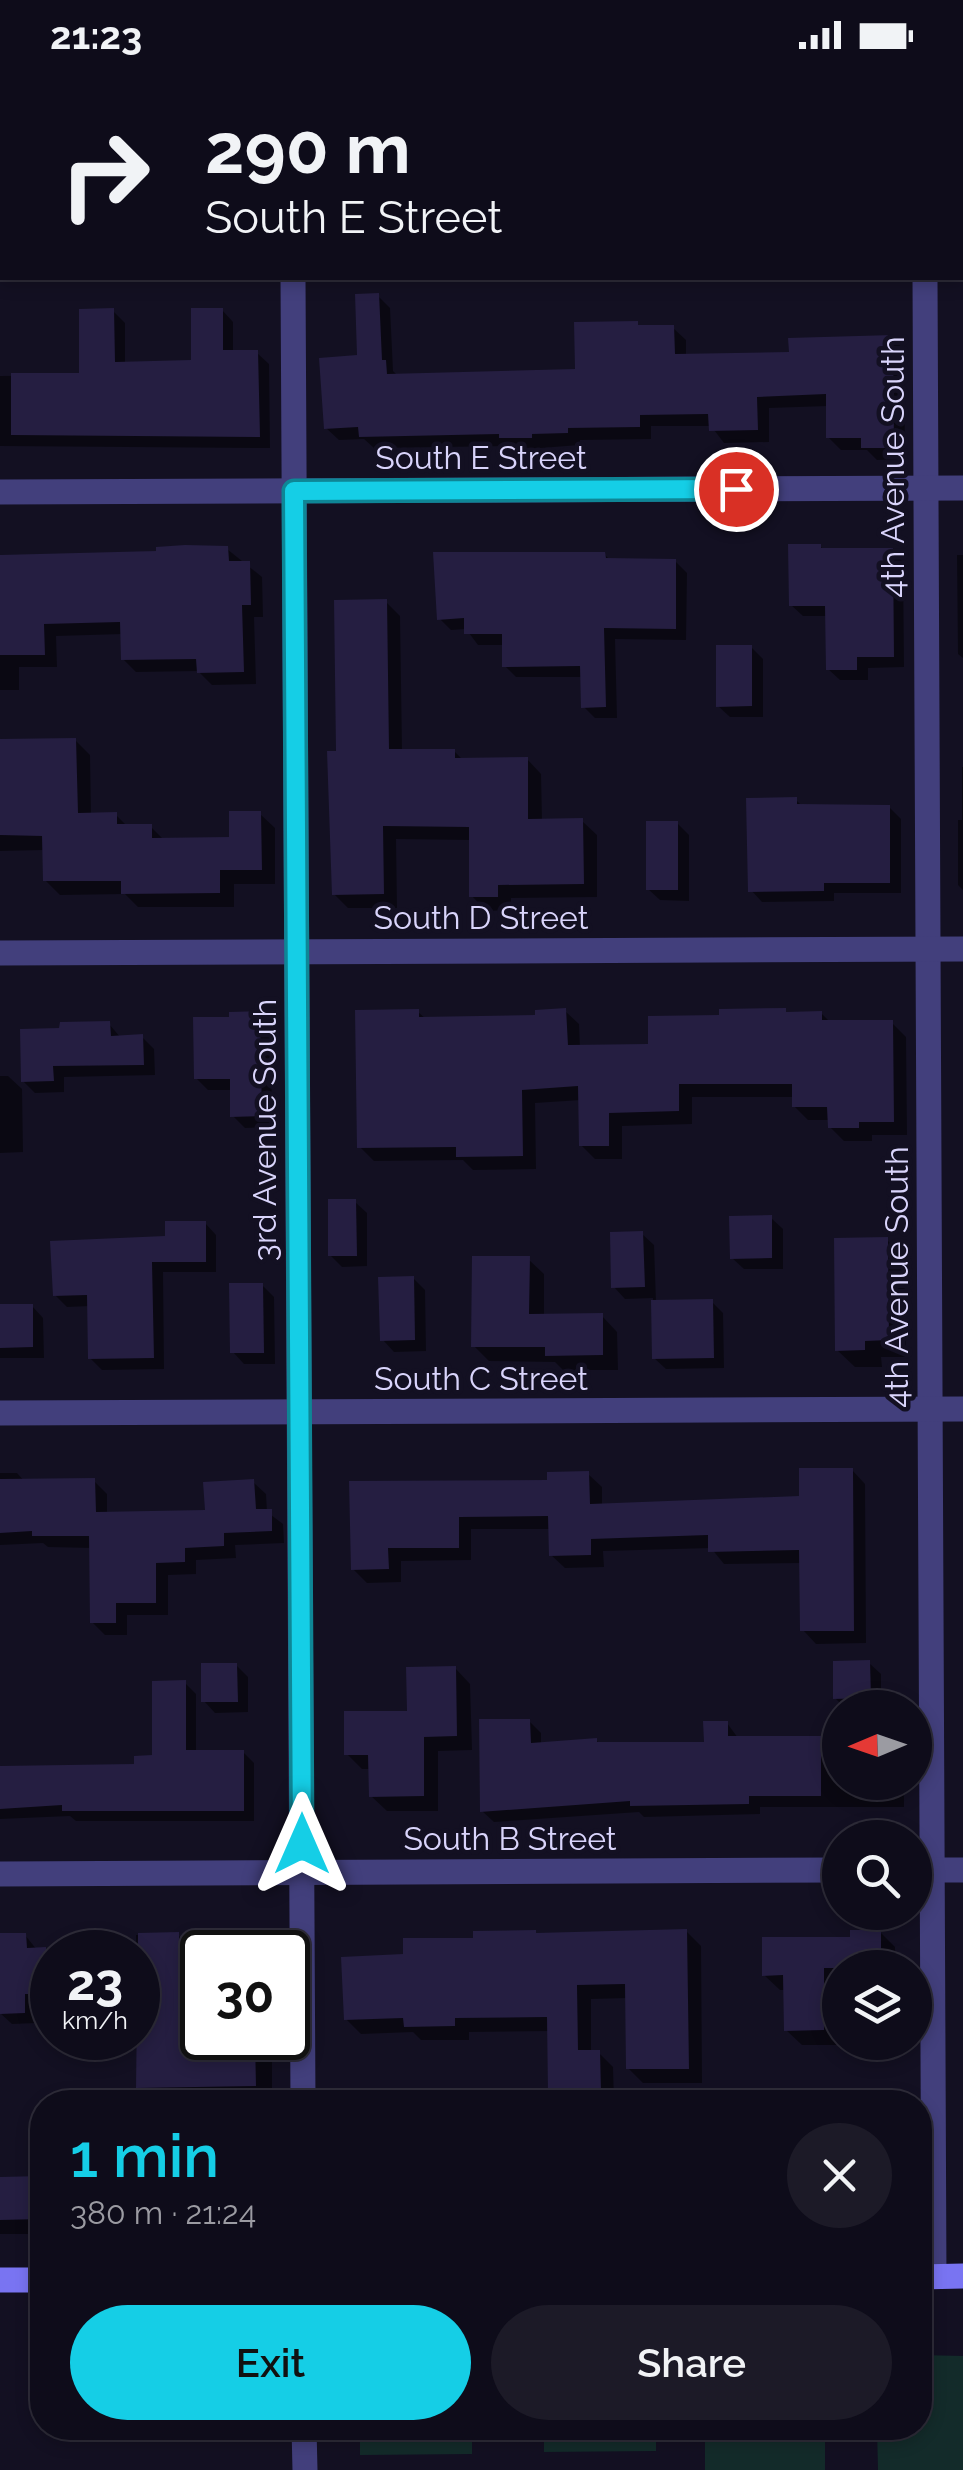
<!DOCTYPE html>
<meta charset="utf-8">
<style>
:root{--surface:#0e0c1a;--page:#1c1a27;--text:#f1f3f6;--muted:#9b9ba2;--line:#2e2c39;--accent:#15cee6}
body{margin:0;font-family:Raleway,sans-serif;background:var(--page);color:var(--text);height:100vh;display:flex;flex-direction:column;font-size:38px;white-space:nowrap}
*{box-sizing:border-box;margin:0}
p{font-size:32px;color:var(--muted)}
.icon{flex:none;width:55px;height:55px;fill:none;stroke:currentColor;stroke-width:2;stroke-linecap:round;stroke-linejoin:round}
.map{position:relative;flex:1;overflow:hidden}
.sheet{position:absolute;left:30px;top:2020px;width:902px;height:350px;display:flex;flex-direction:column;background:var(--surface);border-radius:40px;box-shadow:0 5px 15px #0003,0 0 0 2px var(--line)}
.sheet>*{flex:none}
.banner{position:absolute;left:0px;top:0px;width:965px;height:210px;box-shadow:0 5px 15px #0003,0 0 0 2px var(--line);background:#0e0c1a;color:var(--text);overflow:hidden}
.needle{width:65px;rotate:268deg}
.buttons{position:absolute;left:822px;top:1620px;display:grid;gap:20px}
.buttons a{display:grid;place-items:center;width:110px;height:110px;border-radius:50%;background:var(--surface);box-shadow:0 5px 15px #0003,0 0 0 2px var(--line);font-size:50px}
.speed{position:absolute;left:30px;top:1860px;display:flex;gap:20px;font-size:50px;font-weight:700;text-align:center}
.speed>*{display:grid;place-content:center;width:130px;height:130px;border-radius:50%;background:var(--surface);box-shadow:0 5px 15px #0003,0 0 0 2px var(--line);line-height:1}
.speed small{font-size:25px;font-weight:400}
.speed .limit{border:5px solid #111;border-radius:15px;background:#fff;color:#111}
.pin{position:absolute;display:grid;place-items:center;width:85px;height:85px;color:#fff;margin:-42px;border:5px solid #fff;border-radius:50%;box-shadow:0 2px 10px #0007}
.me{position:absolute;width:110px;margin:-55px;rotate:0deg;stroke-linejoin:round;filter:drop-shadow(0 0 8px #0008)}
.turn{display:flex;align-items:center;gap:35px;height:210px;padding:0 40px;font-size:45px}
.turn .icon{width:130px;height:130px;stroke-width:2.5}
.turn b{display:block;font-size:70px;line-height:85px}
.round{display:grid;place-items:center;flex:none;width:105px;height:105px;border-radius:52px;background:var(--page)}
.head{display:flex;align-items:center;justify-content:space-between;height:170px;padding:0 40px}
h1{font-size:60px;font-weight:600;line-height:75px;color:var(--accent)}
.cta{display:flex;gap:20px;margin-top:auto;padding:20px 40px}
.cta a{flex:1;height:115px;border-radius:60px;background:var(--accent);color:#111;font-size:40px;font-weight:600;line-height:115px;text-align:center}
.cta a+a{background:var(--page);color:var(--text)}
.status{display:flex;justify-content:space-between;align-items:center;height:70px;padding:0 50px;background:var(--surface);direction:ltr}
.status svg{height:28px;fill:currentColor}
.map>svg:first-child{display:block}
.green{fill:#132b2a}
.shadow{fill:#0007}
.building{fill:#251e41}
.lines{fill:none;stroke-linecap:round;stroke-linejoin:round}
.street{stroke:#423f7c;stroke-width:25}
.secondary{stroke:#7974f2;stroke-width:25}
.route-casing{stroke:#0e8696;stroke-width:25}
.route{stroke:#15cee6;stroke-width:18}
.labels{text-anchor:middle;stroke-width:9;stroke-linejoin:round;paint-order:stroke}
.street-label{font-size:32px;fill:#d9d4fb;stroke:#131022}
</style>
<div class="status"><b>21:23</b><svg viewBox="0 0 49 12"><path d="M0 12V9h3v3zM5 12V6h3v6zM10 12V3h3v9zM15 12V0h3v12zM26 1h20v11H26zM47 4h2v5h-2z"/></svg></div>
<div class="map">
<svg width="963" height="2400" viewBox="0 0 963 2400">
<rect width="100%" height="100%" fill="#131022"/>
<!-- green -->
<g class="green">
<polygon points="920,2285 963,2286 963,2400 878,2400 877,2358 920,2358"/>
<polygon points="360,2358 472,2358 472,2384 360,2385"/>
<polygon points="544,2358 656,2358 656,2381 544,2382"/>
<polygon points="825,2370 825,2400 705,2400 705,2371"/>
</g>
<!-- shadow -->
<g class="shadow">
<polygon points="962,24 963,24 963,125 962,124"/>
<rect x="0" y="28" width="2" height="108"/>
<polygon points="378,226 390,238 393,301 398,306 578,301 637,254 641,258 673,258 686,270 686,286 792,284 892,267 904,280 905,389 877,390 867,380 841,380 828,367 828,336 769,338 769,372 724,373 711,356 651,356 651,369 580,370 580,375 514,380 510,376 374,378 364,369 339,370 326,358 360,287"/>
<polygon points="222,240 233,252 233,283 257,283 269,294 270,378 0,376 0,306 82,305 113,241 125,253 125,294 194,292"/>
<polygon points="820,476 825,481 892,481 903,492 904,597 868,598 868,610 840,610 828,599 828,546 803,546 791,535"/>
<polygon points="227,479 262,507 263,547 254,547 256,614 212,615 198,601 136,602 123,589 123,564 56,566 57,597 19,597 19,620 0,620 0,487"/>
<polygon points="604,484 611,491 675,491 687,503 686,570 615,569 617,648 595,648 584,637 583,607 516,607 505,596 504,575 478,575 466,559 451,560 439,548"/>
<polygon points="957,485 963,485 963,588 958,584"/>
<polygon points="386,532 400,546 402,681 454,681 463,690 527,689 541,704 542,751 582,751 597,765 597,827 511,828 511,840 486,841 472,826 471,770 396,769 397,838 348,838 334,824 339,684"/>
<polygon points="751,577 763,589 763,647 730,647 718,636"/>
<polygon points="75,670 90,685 91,745 116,745 128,757 151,757 165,771 231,770 260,744 275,758 275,814 234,814 234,837 138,837 125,824 60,825 45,810 44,780 0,781 0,671"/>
<polygon points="962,697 963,697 963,820 958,815 958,750 962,750"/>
<polygon points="796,730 803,737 889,737 901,749 901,823 834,823 834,831 762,832 751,820"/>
<polygon points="677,753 689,765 689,831 660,830 648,819"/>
<polygon points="565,941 579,954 580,978 651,977 721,947 785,941 788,944 821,943 831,953 892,953 906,967 907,1065 872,1065 872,1071 844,1071 830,1057 830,1050 808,1050 794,1036 794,1027 692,1027 692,1054 622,1056 622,1089 595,1089 581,1075 581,1030 535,1033 536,1099 473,1100 463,1090 374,1091 360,1077 418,942 426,949 538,947"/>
<polygon points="259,944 271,955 272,1057 245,1058 233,1046 233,1020 208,1020 196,1008 232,949"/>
<polygon points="109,954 121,968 142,967 154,979 155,1005 64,1007 64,1022 35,1023 23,1011"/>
<polygon points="0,1006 8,1006 22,1019 23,1082 0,1083"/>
<polygon points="355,1132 367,1143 367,1196 342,1197 330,1185"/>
<polygon points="771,1148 783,1159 783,1199 744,1199 732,1188"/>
<polygon points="205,1153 216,1165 216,1202 163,1202 164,1299 102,1300 90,1288 90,1236 67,1237 55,1225 167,1168"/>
<polygon points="642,1164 654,1175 656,1232 712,1232 723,1243 724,1298 666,1299 654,1288 653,1228 625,1229 614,1217"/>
<polygon points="887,1170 904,1187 906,1287 881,1287 882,1297 855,1297 837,1280"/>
<polygon points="528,1189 544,1204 544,1247 602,1246 617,1262 618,1300 563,1300 555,1292 489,1291 474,1276"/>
<polygon points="413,1208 425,1220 426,1281 394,1282 383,1270"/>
<polygon points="262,1215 274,1227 275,1294 244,1294 233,1282"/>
<polygon points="0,1236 32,1236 43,1248 44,1288 0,1288"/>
<polygon points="852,1400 865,1414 866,1573 816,1574 803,1560 802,1493 724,1494 711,1478 603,1481 604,1497 565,1498 551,1485 551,1459 471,1459 471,1490 401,1491 401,1512 367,1513 353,1499 351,1413 550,1413 588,1404 602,1417 602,1436 801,1428"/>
<polygon points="0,1403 17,1403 25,1412 94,1411 107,1424 107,1444 207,1443 253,1412 266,1424 267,1442 283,1454 284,1473 235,1475 236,1488 196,1490 196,1504 168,1505 168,1545 127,1545 127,1565 105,1565 92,1552 92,1478 48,1477 43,1473 0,1475"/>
<polygon points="869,1593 881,1604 881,1638 845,1638 835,1628"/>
<polygon points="236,1595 248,1607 248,1642 215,1643 204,1631"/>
<polygon points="455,1598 470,1614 472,1680 438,1681 438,1741 387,1741 371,1726 371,1699 362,1699 347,1684 409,1643"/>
<polygon points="185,1613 196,1624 196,1682 243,1682 254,1693 254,1751 76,1751 70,1746 0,1749 0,1699 137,1697 154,1688"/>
<polygon points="529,1651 541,1663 541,1675 596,1670 600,1674 706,1674 727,1653 738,1668 820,1668 831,1682 840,1682 840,1712 904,1712 904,1737 760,1737 760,1744 644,1747 639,1742 494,1752 482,1741"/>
<polygon points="686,1861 701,1876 702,2013 643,2013 628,1998 628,1928 591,1929 591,1983 599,1983 613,1997 614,2032 561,2032 550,2022 550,1961 469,1962 469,1970 421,1970 413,1962 361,1964 346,1949 405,1887 476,1870"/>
<polygon points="880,1862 895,1877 895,1898 840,1898 838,1975 802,1975 786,1960 786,1920 780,1920 764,1905 853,1869"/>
<polygon points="25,1865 37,1880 45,1880 52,1887 52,1934 36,1935 36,1953 12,1954 0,1943 0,1866"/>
<polygon points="136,1865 178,1865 195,1882 196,1974 254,1973 272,1991 272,2032 154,2032 138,2017"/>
<rect x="0" y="2109" width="42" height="55"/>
</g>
<!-- building -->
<g class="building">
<polygon points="379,223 382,290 386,290 387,304 575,299 574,252 638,251 638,255 674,255 675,284 789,282 788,268 893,265 894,378 861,378 861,368 826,368 826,324 757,327 758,360 709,361 708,344 640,345 640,357 568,358 568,363 532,364 532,368 499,368 499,364 359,367 358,357 324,359 319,288 357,285 355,224"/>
<polygon points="114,238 115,292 191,290 191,238 223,238 223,280 258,280 260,367 11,365 11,303 79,303 79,239"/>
<polygon points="788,474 821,474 821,478 893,478 894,587 857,587 857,600 826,600 825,536 789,536"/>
<polygon points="185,475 228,476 229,491 250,491 251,535 242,535 244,602 197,603 196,589 121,590 120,552 44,554 45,585 0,585 0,485 156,481 156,477"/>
<polygon points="433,482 605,482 606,488 676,489 676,559 604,558 606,637 581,638 580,596 502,597 502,564 464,564 464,548 437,550"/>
<polygon points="387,529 389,679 455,679 455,688 528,687 528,749 583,748 584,814 498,815 498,827 469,827 469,757 383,756 384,824 332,825 327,681 336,681 334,530"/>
<polygon points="716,575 752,575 752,636 716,637"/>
<polygon points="76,668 78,743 117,742 117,754 152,754 152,768 229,767 229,741 261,741 262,800 220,800 220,823 121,824 121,811 43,811 42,766 0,765 0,669"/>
<polygon points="797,727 797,734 890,735 890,813 824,813 824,821 748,822 746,728"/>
<rect x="646" y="751" width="32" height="69"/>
<polygon points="566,938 568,975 648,974 648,946 719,945 719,939 786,938 786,942 822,941 822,950 893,950 894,1052 859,1052 859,1058 828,1058 827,1037 792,1037 792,1014 679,1014 679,1041 609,1043 609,1076 579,1076 578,1016 522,1020 523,1086 456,1087 456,1077 357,1078 355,940 419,939 419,947 535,945 535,940"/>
<polygon points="260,941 262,1046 230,1047 230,1009 194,1009 193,947 229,947 229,942"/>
<polygon points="110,951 111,966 143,964 144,995 53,996 54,1011 21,1012 20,959 59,958 60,952"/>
<polygon points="328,1129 356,1129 357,1186 328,1186"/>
<polygon points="772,1145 772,1188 730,1189 729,1146"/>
<polygon points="165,1151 206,1151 206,1192 152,1192 154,1288 88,1289 87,1225 53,1226 50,1171 165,1166"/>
<polygon points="643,1161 645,1217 611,1218 610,1162"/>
<polygon points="888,1167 889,1270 865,1271 865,1280 835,1281 834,1168"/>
<polygon points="472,1186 530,1186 529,1244 603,1243 603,1285 545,1286 545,1277 471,1277"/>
<polygon points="414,1206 415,1270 380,1271 378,1207"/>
<polygon points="229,1213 263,1213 264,1283 230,1283"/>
<polygon points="713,1229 714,1288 652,1289 651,1230"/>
<polygon points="0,1234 33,1234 33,1277 0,1278"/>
<polygon points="799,1398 853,1398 854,1561 800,1561 799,1480 708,1482 708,1465 591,1469 591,1485 549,1486 548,1446 459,1447 459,1478 388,1478 389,1499 351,1500 349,1411 547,1410 547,1402 589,1401 590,1434 799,1426"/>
<polygon points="95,1408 96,1442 205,1440 203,1412 254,1409 256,1439 272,1439 272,1461 224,1463 224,1476 185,1478 185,1492 156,1493 156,1533 116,1533 116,1553 90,1553 89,1466 32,1466 32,1461 0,1463 0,1409"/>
<polygon points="870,1590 871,1628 833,1629 833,1591"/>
<polygon points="201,1593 237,1593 238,1632 201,1632"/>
<polygon points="456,1596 457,1666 424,1667 424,1726 369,1727 368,1685 344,1685 344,1641 407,1641 406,1597"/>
<polygon points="186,1610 186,1680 244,1680 244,1741 62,1741 62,1735 0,1739 0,1696 134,1694 134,1686 152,1685 152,1611"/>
<polygon points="479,1649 530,1649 531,1673 597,1668 597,1672 704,1672 703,1651 728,1651 728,1666 821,1666 821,1726 749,1726 749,1734 630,1736 630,1731 480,1742"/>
<polygon points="687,1859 689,1999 626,1999 625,1914 577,1915 578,1980 600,1980 601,2022 548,2023 547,1947 455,1948 455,1956 404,1957 403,1948 344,1950 341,1887 403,1884 403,1868 473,1868 473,1861 536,1860 536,1863"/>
<polygon points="850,1860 881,1860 881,1898 824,1898 824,1960 784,1961 783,1905 762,1906 762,1867 850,1867"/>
<polygon points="179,1862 180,1972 255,1971 256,2016 136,2018 138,1863"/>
<polygon points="0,1863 26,1863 27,1878 46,1877 47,1924 25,1924 25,1943 0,1944"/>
<polygon points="42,2106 42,2149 0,2150 0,2107"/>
</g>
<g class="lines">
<!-- street -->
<g class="street">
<polyline points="292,0 292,2"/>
<polyline points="924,0 924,2"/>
<polyline points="293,208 303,2032"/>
<polyline points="925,208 934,2206"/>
<polyline points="0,422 963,418"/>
<polyline points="0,883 963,879"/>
<polyline points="0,1343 963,1339"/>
<polyline points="918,1800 963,1800"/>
<polyline points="0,1804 840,1800"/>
<polyline points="304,2358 305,2400"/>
</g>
<!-- secondary -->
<g class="secondary">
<polyline points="920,2207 963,2206"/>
<polyline points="0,2210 42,2210"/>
</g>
</g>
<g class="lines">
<defs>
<polyline id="route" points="302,1774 294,421 736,419"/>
</defs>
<!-- route casing -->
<use href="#route" class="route-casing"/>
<!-- route -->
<use href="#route" class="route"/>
</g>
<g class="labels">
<!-- street labels -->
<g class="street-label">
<text x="481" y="399">South E Street</text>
<text transform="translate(893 397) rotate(-90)" y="11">4th Avenue South</text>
<text x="481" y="859">South D Street</text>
<text transform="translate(265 1060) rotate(-90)" y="11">3rd Avenue South</text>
<text transform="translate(897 1207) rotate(-90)" y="11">4th Avenue South</text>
<text x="481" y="1320">South C Street</text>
<text x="510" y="1780">South B Street</text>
</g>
</g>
</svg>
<div class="buttons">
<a><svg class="needle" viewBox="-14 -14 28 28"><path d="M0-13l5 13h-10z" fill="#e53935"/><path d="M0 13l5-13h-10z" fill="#9b9ba2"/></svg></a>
<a><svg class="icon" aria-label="search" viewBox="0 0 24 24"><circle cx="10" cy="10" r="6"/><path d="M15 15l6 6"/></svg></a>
<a><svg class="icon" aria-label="layers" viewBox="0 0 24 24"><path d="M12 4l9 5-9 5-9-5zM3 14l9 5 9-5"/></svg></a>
</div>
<div class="speed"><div>23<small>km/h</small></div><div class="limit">30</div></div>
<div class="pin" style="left:736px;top:419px;background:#d93025"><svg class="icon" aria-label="arrive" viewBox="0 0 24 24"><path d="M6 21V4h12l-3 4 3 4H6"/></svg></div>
<svg class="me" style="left:302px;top:1774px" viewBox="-20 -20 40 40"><path d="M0-17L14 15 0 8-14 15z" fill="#15cee6" stroke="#fff" stroke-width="4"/></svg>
<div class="banner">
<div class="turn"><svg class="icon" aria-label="right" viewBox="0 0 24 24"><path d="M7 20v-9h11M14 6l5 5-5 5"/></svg><div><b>290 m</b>South E Street</div></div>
</div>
<section class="sheet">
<div class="head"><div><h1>1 min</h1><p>380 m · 21:24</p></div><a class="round"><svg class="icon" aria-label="close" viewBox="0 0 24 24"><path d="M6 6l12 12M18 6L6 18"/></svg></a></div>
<div class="cta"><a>Exit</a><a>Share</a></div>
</section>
</div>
